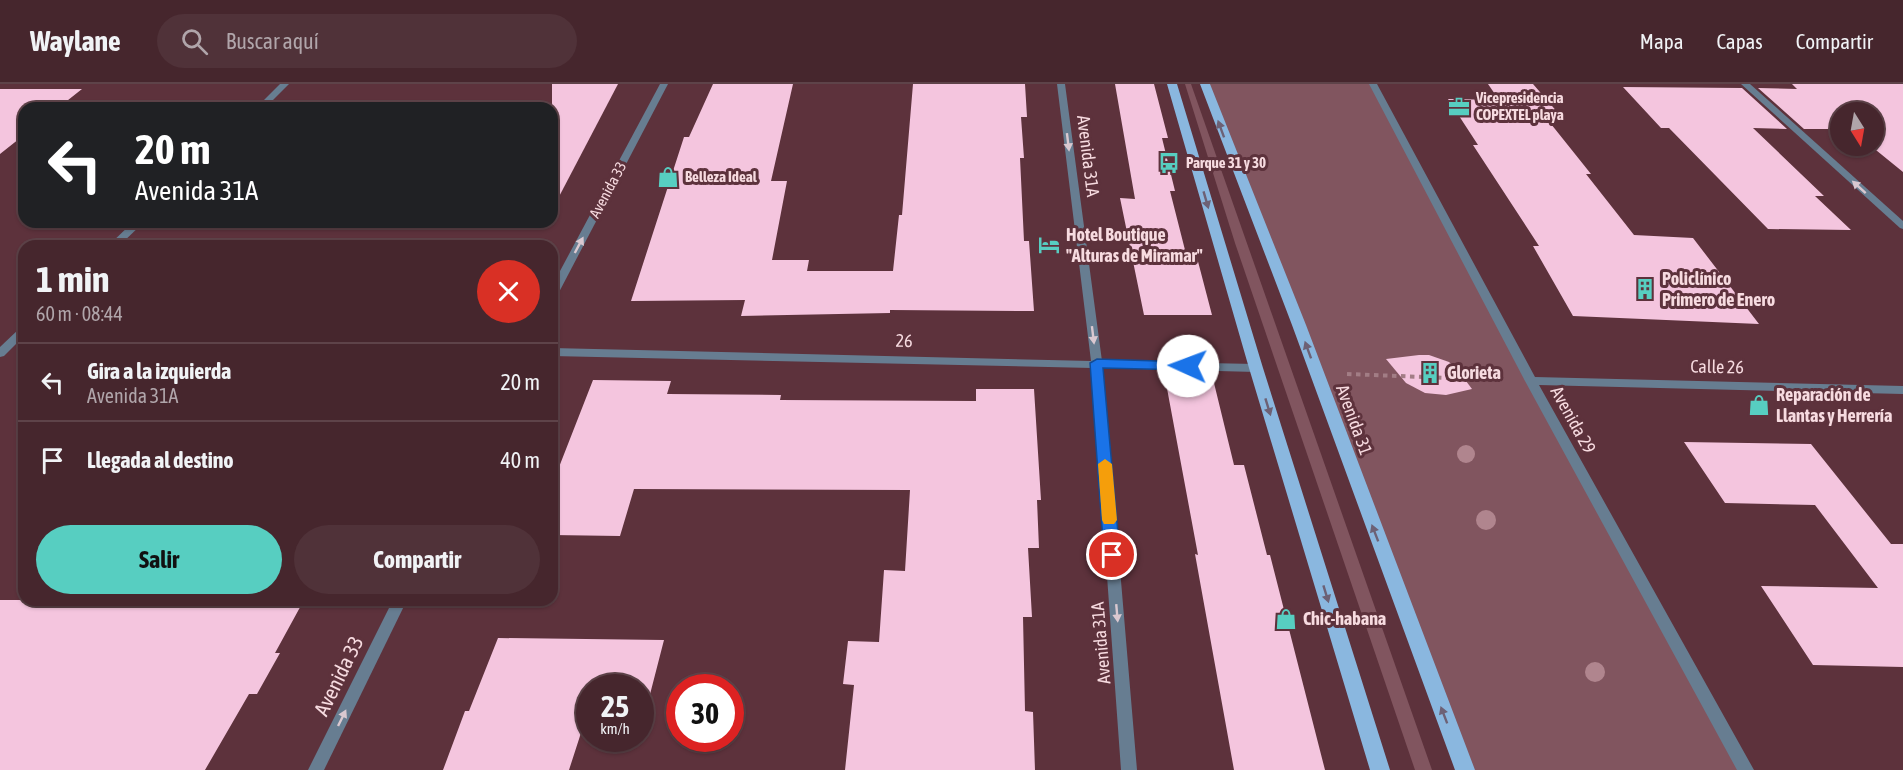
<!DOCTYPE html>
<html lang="es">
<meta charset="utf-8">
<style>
:root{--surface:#46262d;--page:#503239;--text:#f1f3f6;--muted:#b0a5aa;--line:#5e4349;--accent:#57cec1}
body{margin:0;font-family:"Asap Condensed",sans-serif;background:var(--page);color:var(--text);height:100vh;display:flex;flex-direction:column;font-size:22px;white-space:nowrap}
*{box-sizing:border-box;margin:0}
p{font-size:20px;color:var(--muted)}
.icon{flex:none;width:33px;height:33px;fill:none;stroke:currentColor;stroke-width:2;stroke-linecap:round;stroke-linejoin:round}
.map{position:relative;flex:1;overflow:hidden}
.details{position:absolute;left:18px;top:156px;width:540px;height:366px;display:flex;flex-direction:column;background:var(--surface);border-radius:18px;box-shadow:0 2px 4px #0004,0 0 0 2px var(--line)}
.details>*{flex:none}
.top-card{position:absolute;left:18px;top:18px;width:540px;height:126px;border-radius:18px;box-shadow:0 2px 4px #0004,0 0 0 2px var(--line);background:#202124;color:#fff;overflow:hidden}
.needle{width:39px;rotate:169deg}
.fabs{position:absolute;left:1830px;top:18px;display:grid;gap:12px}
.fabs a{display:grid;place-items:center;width:54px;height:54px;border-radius:50%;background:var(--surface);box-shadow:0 2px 4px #0004,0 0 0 2px var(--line);font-size:30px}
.speed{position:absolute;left:576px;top:590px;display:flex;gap:12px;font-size:30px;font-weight:700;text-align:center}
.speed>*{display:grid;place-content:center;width:78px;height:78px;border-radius:50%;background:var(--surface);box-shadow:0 2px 4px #0004,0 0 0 2px var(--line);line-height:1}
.speed small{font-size:15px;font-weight:400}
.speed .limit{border:9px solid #d22;background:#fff;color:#111}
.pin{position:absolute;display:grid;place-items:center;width:51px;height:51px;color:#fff;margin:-26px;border:3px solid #fff;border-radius:50%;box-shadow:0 2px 6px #0007}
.me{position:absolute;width:66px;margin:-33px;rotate:272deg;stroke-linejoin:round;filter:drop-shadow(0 0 4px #0008)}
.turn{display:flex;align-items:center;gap:21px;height:126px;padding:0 18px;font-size:27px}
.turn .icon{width:78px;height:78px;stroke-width:2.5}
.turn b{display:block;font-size:42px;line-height:51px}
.round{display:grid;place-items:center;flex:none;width:63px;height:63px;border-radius:32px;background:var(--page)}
.head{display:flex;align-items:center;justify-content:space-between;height:102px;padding:0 18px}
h1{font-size:36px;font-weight:700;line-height:45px}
.primary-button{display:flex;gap:12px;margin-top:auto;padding:12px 18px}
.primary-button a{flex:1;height:69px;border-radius:36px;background:var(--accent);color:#111;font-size:24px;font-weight:700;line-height:69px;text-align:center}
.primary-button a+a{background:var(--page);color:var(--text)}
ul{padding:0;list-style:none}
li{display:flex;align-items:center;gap:18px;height:78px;padding:0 18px;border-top:2px solid var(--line)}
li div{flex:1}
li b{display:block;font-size:22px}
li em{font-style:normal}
header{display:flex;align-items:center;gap:36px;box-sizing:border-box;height:84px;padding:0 30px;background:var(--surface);border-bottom:2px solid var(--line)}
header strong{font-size:28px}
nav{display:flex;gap:33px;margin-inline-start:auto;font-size:21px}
.search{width:420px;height:54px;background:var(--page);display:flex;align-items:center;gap:15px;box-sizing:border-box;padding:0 21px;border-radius:33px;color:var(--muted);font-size:22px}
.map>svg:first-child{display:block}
.green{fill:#81555f}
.building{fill:#f4c5de}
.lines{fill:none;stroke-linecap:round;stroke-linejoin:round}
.path{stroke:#a27d85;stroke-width:4;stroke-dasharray:4.5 4.5;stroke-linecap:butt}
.minor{fill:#677d91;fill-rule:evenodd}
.primary{fill:#8ab7df;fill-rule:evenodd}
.tree{fill:#b0858e}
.oneway{fill:#6d6175}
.oneway2{fill:#dac8d0}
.route{fill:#1a73e8;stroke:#114b97;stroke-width:1.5}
.slow{fill:#f59e0b}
.labels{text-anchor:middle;stroke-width:6;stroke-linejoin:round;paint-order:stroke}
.far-poi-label{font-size:15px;font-weight:bold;fill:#f7dbe0;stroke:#5d323c;text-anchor:start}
.far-street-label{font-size:15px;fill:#f7dbe0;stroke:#5d323c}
.street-label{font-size:18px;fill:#f7dbe0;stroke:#5d323c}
.poi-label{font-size:18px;font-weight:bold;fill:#f7dbe0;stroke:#5d323c;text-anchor:start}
.near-street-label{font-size:21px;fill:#f7dbe0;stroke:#5d323c}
</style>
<header>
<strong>Waylane</strong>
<div class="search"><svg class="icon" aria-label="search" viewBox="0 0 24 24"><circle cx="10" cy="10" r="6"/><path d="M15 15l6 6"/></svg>Buscar aquí</div>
<nav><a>Mapa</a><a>Capas</a><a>Compartir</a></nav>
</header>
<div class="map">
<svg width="1903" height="686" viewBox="0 0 1903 686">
<rect width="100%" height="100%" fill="#5d323c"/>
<!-- green -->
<g class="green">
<polygon points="1185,0 1191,0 1432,686 1415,686 1235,159"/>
<polygon points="1205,0 1373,0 1746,686 1465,686"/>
</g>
<!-- building -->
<g class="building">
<polygon points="552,0 618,0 552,126"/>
<polygon points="713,0 793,0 771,97 787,97 772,176 809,176 807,187 893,187 899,131 902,131 913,0 1025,0 1027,33 1021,33 1024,74 1020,74 1024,157 1029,157 1034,227 890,226 890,229 741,232 745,216 631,217 684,53 689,53"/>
<polygon points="1115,0 1154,0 1168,54 1162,54 1175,107 1170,107 1185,166 1195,166 1212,231 1144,231 1120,114 1135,115"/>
<polygon points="1488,0 1533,0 1559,30 1543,30 1591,90 1586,90 1634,151 1693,154 1759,240 1573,232 1533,162 1539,162 1473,61 1478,61 1448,15 1499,16"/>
<polygon points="1792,0 1903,0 1903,88 1871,62 1874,62 1874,28 1840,28 1840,45 1804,45 1758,4 1797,5"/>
<polygon points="1623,3 1742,4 1787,45 1753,44 1824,112 1815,112 1851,146 1768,145 1669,44 1661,44"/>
<polygon points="0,5 82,5 58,24 24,24 24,51 0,70"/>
<polygon points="1419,271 1429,271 1449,278 1457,285 1472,305 1446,311 1425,309 1406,299 1386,275"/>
<polygon points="593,296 671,297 667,310 781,311 780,316 976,317 976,305 1034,305 1041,416 1037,416 1039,464 1028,464 1032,533 1023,533 1025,627 1033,628 1035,686 845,686 854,601 843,600 848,557 879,558 884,486 905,487 910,406 634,405 620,452 552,451 552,401"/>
<polygon points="1166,299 1214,299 1234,381 1244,381 1267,471 1270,471 1325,686 1234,686 1195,470 1198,471"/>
<polygon points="1684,358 1811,360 1891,460 1903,460 1903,583 1813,581 1761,502 1878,504 1815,421 1725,419"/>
<polygon points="0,516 304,516 275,569 280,569 257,610 249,610 205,686 0,686"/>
<polygon points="498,554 664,556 647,622 640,622 640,603 590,603 590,621 569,686 443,686 465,627 469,627"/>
</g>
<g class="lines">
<!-- path -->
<polyline class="path" points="1347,290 1501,296"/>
<!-- minor -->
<g class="minor">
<polygon points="280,0 289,0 265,24 256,24"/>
<polygon points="660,0 668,0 557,212 552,215 552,202"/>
<polygon points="1057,0 1065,0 1102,277 1256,280 1262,284 1256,288 1103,284 1137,686 1121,686 1092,284 552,272 552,264 1091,277"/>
<polygon points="1369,0 1377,0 1535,293 1903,302 1903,310 1539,301 1754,686 1737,686 1525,297"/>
<polygon points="1741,0 1750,0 1903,137 1903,145 1900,144"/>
<polygon points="133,138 144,138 119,162 108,162"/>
<polygon points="24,243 24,252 4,272 0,273 0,263 20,244"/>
<polygon points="393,516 407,516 324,686 308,686"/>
</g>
<!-- primary -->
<g class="primary">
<polygon points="1167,0 1177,0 1263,284 1390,686 1370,686 1249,284"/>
<polygon points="1200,0 1210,0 1306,241 1475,686 1455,686 1292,241"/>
</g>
</g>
<!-- trees -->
<g class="tree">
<circle cx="1466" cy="370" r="9"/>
<circle cx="1486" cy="436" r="10"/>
<circle cx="1595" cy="588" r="10"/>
</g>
<!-- one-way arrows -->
<defs><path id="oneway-solid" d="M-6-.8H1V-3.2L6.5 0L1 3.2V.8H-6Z" transform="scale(1.5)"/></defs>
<g class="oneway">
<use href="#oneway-solid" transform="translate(1221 45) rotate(-110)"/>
<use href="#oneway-solid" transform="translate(1206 116) rotate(74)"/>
<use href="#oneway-solid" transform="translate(1308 266) rotate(-110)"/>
<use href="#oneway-solid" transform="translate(1268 323) rotate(73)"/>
<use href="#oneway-solid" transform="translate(1375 449) rotate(-111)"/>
<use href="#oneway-solid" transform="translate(1326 510) rotate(73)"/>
<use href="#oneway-solid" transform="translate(1444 631) rotate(-111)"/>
</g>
<g class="oneway2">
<use href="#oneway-solid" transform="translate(1068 58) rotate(83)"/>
<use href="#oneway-solid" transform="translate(1859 103) rotate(-138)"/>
<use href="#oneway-solid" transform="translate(579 161) rotate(-62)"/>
<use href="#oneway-solid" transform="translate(1093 251) rotate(83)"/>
<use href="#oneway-solid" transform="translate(1117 529) rotate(85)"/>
<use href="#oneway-solid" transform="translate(342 634) rotate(-64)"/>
</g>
<!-- route -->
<polygon class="route" points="1097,275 1188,278 1194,282 1188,286 1103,284 1120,471 1117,475 1107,475 1104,471 1090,279"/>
<!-- slow -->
<polygon class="slow" points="1105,375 1112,380 1117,436 1114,440 1104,440 1102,436 1098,380"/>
<!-- icons -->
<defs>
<symbol id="office-bare" viewBox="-9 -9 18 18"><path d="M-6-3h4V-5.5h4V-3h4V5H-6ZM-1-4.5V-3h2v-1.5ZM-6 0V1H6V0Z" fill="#57cec1" stroke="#5d323c" stroke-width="2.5" paint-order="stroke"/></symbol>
<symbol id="bus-bare" viewBox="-9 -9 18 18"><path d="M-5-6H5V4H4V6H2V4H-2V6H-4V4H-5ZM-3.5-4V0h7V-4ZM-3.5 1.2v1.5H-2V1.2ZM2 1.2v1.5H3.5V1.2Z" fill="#57cec1" stroke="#5d323c" stroke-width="2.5" paint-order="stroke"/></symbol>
<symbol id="shop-bare" viewBox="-9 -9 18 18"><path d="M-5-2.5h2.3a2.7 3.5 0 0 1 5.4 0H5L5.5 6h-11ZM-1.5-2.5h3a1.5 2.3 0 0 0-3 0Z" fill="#57cec1" stroke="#5d323c" stroke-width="2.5" paint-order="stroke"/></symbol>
<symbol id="hotel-bare" viewBox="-9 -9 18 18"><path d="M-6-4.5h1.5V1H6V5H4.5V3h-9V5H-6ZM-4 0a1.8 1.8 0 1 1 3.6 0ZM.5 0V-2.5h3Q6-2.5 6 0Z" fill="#57cec1" stroke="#5d323c" stroke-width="2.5" paint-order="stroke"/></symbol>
<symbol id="building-bare" viewBox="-9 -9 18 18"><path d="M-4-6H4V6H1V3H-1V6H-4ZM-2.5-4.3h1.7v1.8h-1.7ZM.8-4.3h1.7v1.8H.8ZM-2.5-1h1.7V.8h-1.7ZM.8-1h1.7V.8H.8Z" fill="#57cec1" stroke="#5d323c" stroke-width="2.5" paint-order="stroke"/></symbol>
</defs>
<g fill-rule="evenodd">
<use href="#office-bare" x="1444" y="8" width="30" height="30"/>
<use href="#bus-bare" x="1154" y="64" width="30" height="30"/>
<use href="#shop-bare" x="653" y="78" width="30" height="30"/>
<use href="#hotel-bare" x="1034" y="146" width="30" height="30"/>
<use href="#building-bare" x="1630" y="190" width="30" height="30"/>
<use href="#building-bare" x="1415" y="274" width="30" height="30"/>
<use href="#shop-bare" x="1744" y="306" width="30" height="30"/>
<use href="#shop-bare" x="1271" y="520" width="30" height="30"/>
</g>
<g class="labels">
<!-- far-poi labels -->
<g class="far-poi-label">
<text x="1476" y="19">Vicepresidencia<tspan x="1476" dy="17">COPEXTEL playa</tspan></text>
<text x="1186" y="84">Parque 31 y 30</text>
<text x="685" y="98">Belleza Ideal</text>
</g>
<!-- far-street labels -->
<g class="far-street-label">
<text transform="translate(608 106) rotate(-62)" y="5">Avenida 33</text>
</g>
<!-- street labels -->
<g class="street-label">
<text transform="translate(1088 72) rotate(83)" y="6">Avenida 31A</text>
<text transform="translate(904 257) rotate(1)" y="6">26</text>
<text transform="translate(1717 283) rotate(1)" y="6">Calle 26</text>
<text transform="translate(1354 336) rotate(70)" y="6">Avenida 31</text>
<text transform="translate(1573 336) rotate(61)" y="6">Avenida 29</text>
<text transform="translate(1101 559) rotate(-95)" y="6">Avenida 31A</text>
</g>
<!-- poi labels -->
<g class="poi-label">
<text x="1066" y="157">Hotel Boutique<tspan x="1066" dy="21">"Alturas de Miramar"</tspan></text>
<text x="1662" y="201">Policlínico<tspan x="1662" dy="21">Primero de Enero</tspan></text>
<text x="1447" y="295">Glorieta</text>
<text x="1776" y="317">Reparación de<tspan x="1776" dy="21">Llantas y Herrería</tspan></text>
<text x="1303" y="541">Chic-habana</text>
</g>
<!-- near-street labels -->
<g class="near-street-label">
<text transform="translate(339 592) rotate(-64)" y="7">Avenida 33</text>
</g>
</g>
</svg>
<div class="fabs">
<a><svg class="needle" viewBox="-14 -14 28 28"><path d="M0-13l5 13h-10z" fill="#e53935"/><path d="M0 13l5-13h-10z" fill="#b0a5aa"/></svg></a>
</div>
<div class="speed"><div>25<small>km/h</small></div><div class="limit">30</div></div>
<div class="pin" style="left:1112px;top:471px;background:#d93025"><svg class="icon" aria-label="arrive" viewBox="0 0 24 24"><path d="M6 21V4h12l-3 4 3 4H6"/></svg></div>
<svg class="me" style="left:1188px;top:282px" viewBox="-20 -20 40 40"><circle r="19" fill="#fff"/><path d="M0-13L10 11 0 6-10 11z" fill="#1a73e8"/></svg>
<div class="top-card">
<div class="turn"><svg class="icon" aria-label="left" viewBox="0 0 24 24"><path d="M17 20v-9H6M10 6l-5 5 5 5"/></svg><div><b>20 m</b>Avenida 31A</div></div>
</div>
<section class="details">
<div class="head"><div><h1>1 min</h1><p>60 m · 08:44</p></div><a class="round" style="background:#d93025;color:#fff"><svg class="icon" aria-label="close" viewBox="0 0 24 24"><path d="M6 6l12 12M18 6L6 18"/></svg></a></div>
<ul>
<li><svg class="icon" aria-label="left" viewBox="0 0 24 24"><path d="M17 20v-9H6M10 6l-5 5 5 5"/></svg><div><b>Gira a la izquierda</b><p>Avenida 31A</p></div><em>20 m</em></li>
<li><svg class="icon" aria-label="arrive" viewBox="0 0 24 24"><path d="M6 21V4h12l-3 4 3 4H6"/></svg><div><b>Llegada al destino</b></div><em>40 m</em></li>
</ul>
<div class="primary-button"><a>Salir</a><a>Compartir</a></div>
</section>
</div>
